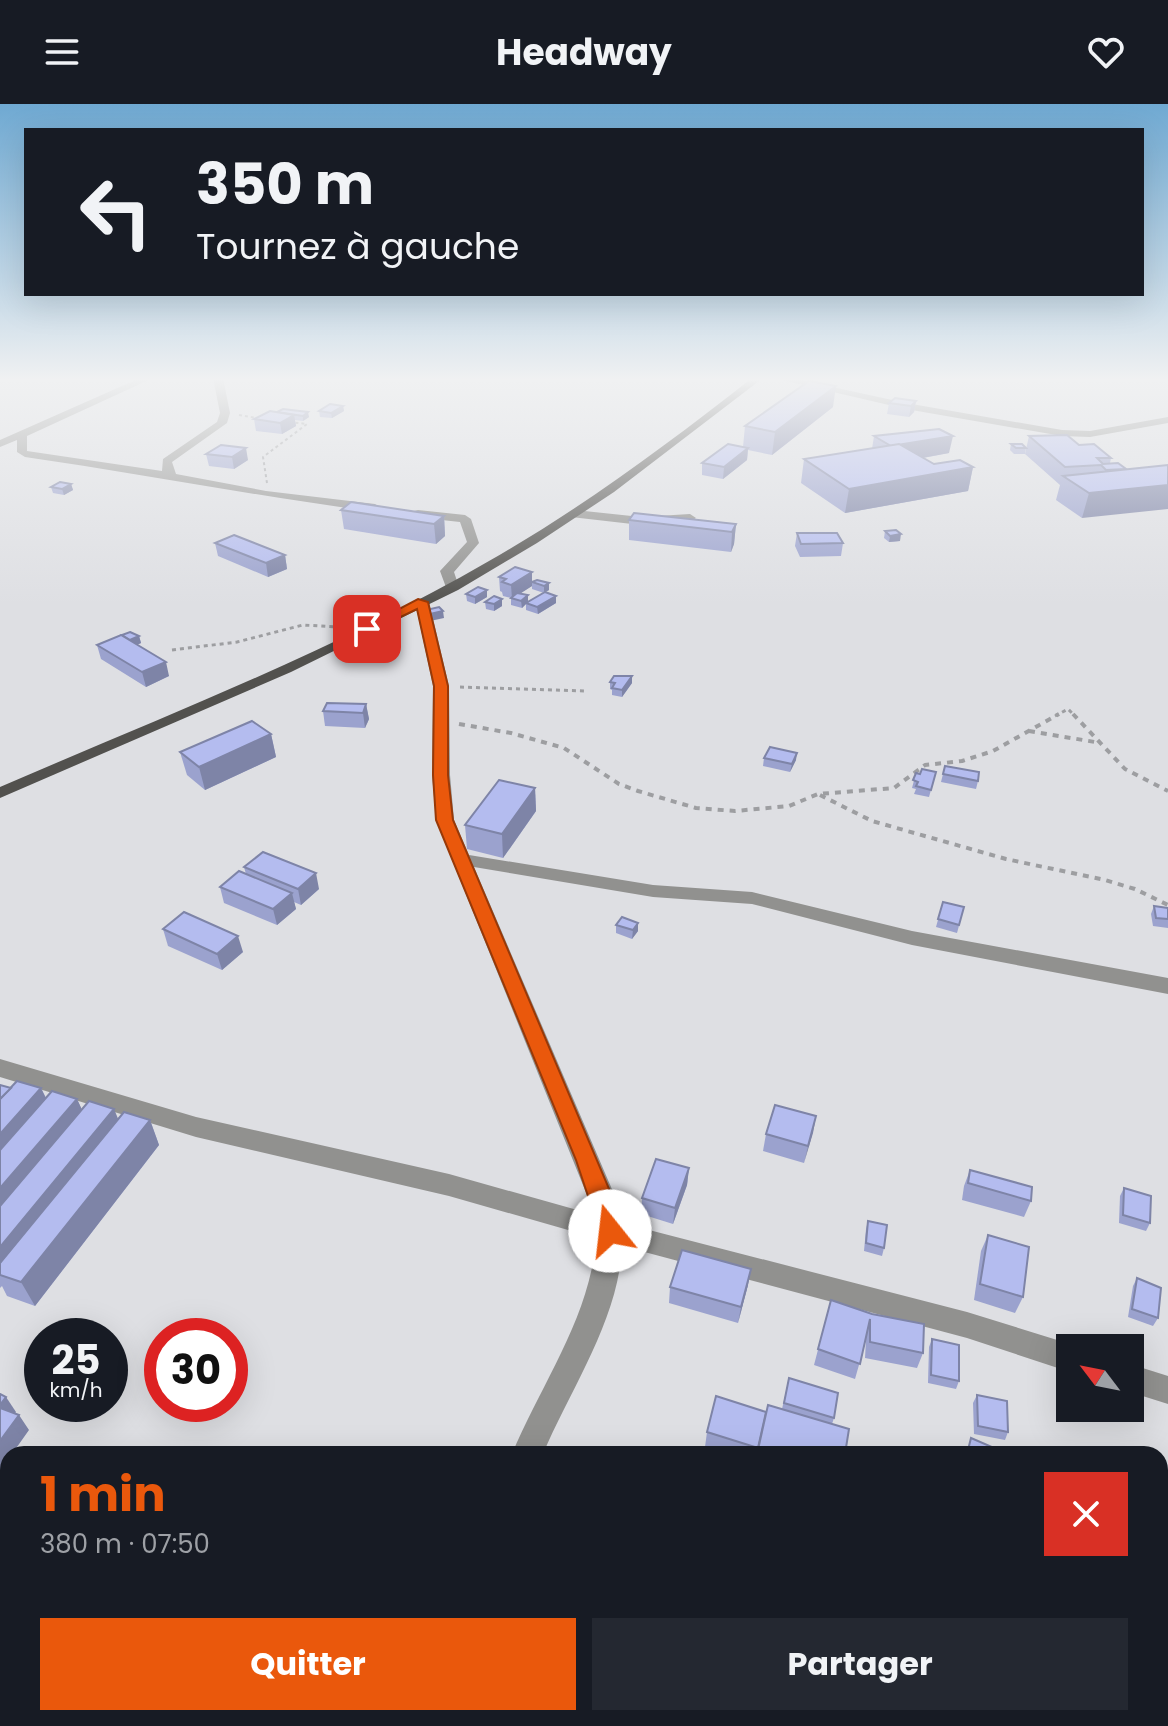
<!DOCTYPE html>
<html lang="fr">
<meta charset="utf-8">
<style>
:root{--surface:#171b24;--page:#242831;--text:#f1f3f6;--muted:#9ea1a6;--accent:#ea580c}
body{margin:0;font-family:Poppins,sans-serif;background:var(--page);color:var(--text);height:100vh;display:flex;flex-direction:column;font-size:30px;white-space:nowrap}
*{box-sizing:border-box;margin:0}
p{font-size:26px;color:var(--muted)}
.icon{flex:none;width:44px;height:44px;fill:none;stroke:currentColor;stroke-width:2;stroke-linecap:round;stroke-linejoin:round}
.map{position:relative;flex:1;overflow:hidden}
.details{position:absolute;left:0px;top:1342px;width:1168px;height:280px;display:flex;flex-direction:column;background:var(--surface);border-radius:24px 24px 0 0;box-shadow:0 8px 32px #0002}
.details>*{flex:none}
.banner{position:absolute;left:24px;top:24px;width:1120px;height:168px;border-radius:0px;box-shadow:0 8px 32px #0002;background:#171b24;color:var(--text);overflow:hidden}
.needle{width:52px;rotate:302deg}
.buttons{position:absolute;left:1056px;top:1230px;display:grid;gap:16px}
.buttons a{display:grid;place-items:center;width:88px;height:88px;border-radius:0px;background:var(--surface);box-shadow:0 8px 32px #0002;font-size:40px}
.speed{position:absolute;left:24px;top:1214px;display:flex;gap:16px;font-size:40px;font-weight:700;text-align:center}
.speed>*{display:grid;place-content:center;width:104px;height:104px;border-radius:50%;background:var(--surface);box-shadow:0 8px 32px #0002;line-height:1}
.speed small{font-size:20px;font-weight:400}
.speed .limit{border:12px solid #d22;background:#fff;color:#111}
.pin{position:absolute;display:grid;place-items:center;width:68px;height:68px;color:#fff;margin:-34px;border-radius:16px;box-shadow:0 4px 12px #0006}
.me{position:absolute;width:88px;margin:-44px;rotate:344deg;stroke-linejoin:round;filter:drop-shadow(0 0 6px #0008)}
.turn{display:flex;align-items:center;gap:28px;height:168px;padding:0 40px;font-size:36px}
.turn .icon{width:104px;height:104px;stroke-width:2.5}
.turn b{display:block;font-size:56px;line-height:68px}
.round{display:grid;place-items:center;flex:none;width:84px;height:84px;border-radius:0px;background:var(--page)}
.overview{display:flex;align-items:center;justify-content:space-between;height:136px;padding:0 40px}
h1{font-size:48px;font-weight:700;line-height:60px;color:var(--accent)}
.button{display:flex;gap:16px;margin-top:auto;padding:16px 40px}
.button a{flex:1;height:92px;border-radius:0px;background:var(--accent);color:#fff;font-size:32px;font-weight:700;line-height:92px;text-align:center}
.button a+a{background:var(--page);color:var(--text)}
header{display:flex;justify-content:space-between;align-items:center;height:104px;padding:0 40px;background:var(--surface);font-size:36px;font-weight:700}
.map>svg:first-child{display:block}
.lines{fill:none;stroke-linecap:round;stroke-linejoin:round}
.path-far2{stroke:#9d9ea1;stroke-width:2;stroke-dasharray:3 3;stroke-linecap:butt}
.path-far1{stroke:#9d9ea1;stroke-width:3;stroke-dasharray:4 4;stroke-linecap:butt}
.path{stroke:#9d9ea1;stroke-width:4;stroke-dasharray:6 6;stroke-linecap:butt}
.minor{fill:#91918f;fill-rule:evenodd}
.major{fill:#52514e;fill-rule:evenodd}
.wall{fill:#9ba2ce;fill-rule:evenodd}
.shaded-wall{fill:#7e84a7}
.building{fill:#b4bcef;stroke:#7e84a7;stroke-width:2}
.route{fill:#ea580c;stroke:#983908;stroke-width:2}
</style>
<header><svg class="icon" aria-label="menu" viewBox="0 0 24 24"><path d="M4 6h16M4 12h16M4 18h16"/></svg>Headway<svg class="icon" aria-label="heart" viewBox="0 0 24 24"><path d="M12 20l-8-8c-3-5 5-10 8-4 3-6 11-1 8 4z"/></svg></header>
<div class="map">
<svg width="1168" height="1622" viewBox="0 0 1168 1622">
<rect width="100%" height="100%" fill="#dedfe3"/>
<g class="lines">
<!-- path-far2 -->
<g class="path-far2">
<polyline points="239,311 262,315"/>
<polyline points="267,379 263,353 307,320 290,318"/>
</g>
<!-- path-far1 -->
<g class="path-far1">
<polyline points="172,546 237,538 303,521 337,523"/>
<polyline points="460,583 584,587"/>
<polyline points="1055,612 1068,605 1075,612"/>
</g>
<!-- path -->
<g class="path">
<polyline points="1073,610 1125,665 1168,687"/>
<polyline points="459,620 511,629 564,644 619,680 638,687 696,704 735,707 789,702 818,690 894,684 925,661 962,657 993,647 1059,610"/>
<polyline points="1029,627 1095,638"/>
<polyline points="820,691 872,717 1006,755 1105,776 1135,785 1168,801"/>
</g>
<!-- minor -->
<g class="minor">
<path d="M140,274h13l-126,58v15l135,20 1,-12 54,-37 3,-9 -7,-35h10l7,35 -3,10 -55,39 4,12 90,17 109,13 6,4 -6,4c-119,-16 -232,-38 -350,-55l-8,-5v-12l-17,7v-7z"/>
<polygon points="773,274 791,274 906,299 1062,326 1090,327 1168,313 1168,319 1090,333 1062,332 906,305"/>
<polygon points="418,406 465,411 471,415 479,439 454,468 459,483 457,486 447,486 440,467 467,438 460,418 414,413 414,407"/>
<polygon points="575,406 641,413 690,410 696,414 690,418 641,421 571,413 571,407"/>
<path d="M422,494l7,4 20,84 1,89 4,45 15,35 184,30 99,7 160,39 256,47v16l-256,-49 -160,-41 -99,-7 -179,-30 140,327 8,29 345,89 103,32 9,4h-9v24l-103,-34 -345,-92c-3,73 -51,142 -79,208h-31c29,-70 79,-138 84,-216l-147,-42 -253,-59 -196,-60v-18l196,58 253,57 146,41 -159,-395 -4,-45 1,-89 -18,-84z"/>
<polygon points="1130,1260 1168,1272 1168,1300 1130,1288"/>
<polygon points="407,1614 443,1614 440,1622 404,1622"/>
</g>
<!-- major -->
<path class="major" d="M752,274h11l-149,114 -77,51 -79,47 -167,82 -291,126v-11c164,-71 334,-136 489,-226 93,-53 179,-117 263,-183z"/>
</g>
<!-- wall -->
<g class="wall">
<polygon points="916,297 914,308 909,313 887,310 889,299"/>
<polygon points="343,302 344,307 332,314 320,313 319,307"/>
<polygon points="833,303 772,351 748,346 747,356 723,375 702,371 702,359 743,343 745,322"/>
<polygon points="283,305 309,313 303,317 295,316 296,322 282,330 256,327 254,315 277,308"/>
<polygon points="874,332 949,349 923,354 934,360 973,363 968,387 845,409 801,379 804,355 872,345"/>
<polygon points="1029,332 1111,354 1110,359 1126,365 1082,414 1056,396 1060,381 1025,350"/>
<polygon points="1011,340 1026,344 1025,350 1014,350 1010,346"/>
<polygon points="206,350 248,356 234,365 209,362"/>
<polygon points="71,380 73,386 64,391 53,389 51,383"/>
<polygon points="341,406 444,412 445,432 436,440 344,425"/>
<polygon points="629,416 736,420 734,440 731,448 629,436"/>
<polygon points="885,427 900,437 889,438 884,434"/>
<polygon points="797,429 843,439 841,452 800,453 795,442"/>
<polygon points="215,439 285,451 287,465 268,473 218,452"/>
<path d="M499,473l33,5 17,1v7l-4,2 11,4v7l-18,11 -12,-4v-6l-4,4 -11,-3v-7l-8,-2 -1,-4 -2,-1zM532,482v3l12,4 -16,9v-7l-8,-2z"/>
<polygon points="466,490 487,493 475,500 467,497"/>
<polygon points="485,498 502,502 494,507 486,505"/>
<polygon points="139,532 141,539 137,541 169,572 146,583 101,555 97,541"/>
<polygon points="610,578 632,579 622,593 612,591 612,586 610,585"/>
<polygon points="366,600 369,615 365,624 325,622 323,607"/>
<polygon points="271,630 276,653 205,686 187,671 180,648"/>
<polygon points="764,654 796,656 790,668 763,662"/>
<polygon points="945,662 978,677 976,685 941,678"/>
<polygon points="936,668 929,693 914,690 916,685 912,684 916,669 920,670"/>
<polygon points="535,684 536,707 503,754 467,745 465,721"/>
<polygon points="244,763 319,785 301,801 294,798 296,805 277,821 224,799 220,783 246,770"/>
<polygon points="943,798 964,803 957,829 936,823"/>
<polygon points="1154,802 1168,804 1168,824 1153,822 1151,810"/>
<polygon points="616,821 638,827 632,835 616,829"/>
<polygon points="163,825 243,848 222,866 168,842"/>
<polygon points="0,981 11,984 41,984 46,994 77,995 82,1006 118,1015 150,1016 159,1041 35,1202 7,1192 2,1182 0,1184"/>
<polygon points="816,1012 804,1059 763,1047 766,1030"/>
<polygon points="689,1064 687,1081 673,1120 641,1110 642,1094"/>
<polygon points="970,1066 1031,1097 1024,1113 962,1096 964,1082"/>
<polygon points="1124,1084 1150,1119 1146,1127 1119,1119 1120,1092"/>
<polygon points="868,1117 884,1144 882,1152 864,1147 866,1125"/>
<polygon points="988,1131 1023,1193 1015,1209 974,1196 981,1147"/>
<polygon points="1137,1174 1158,1214 1153,1222 1128,1213 1133,1182"/>
<polygon points="748,1181 738,1219 669,1199 670,1183"/>
<polygon points="831,1196 923,1249 917,1264 865,1254 866,1236 855,1275 814,1261"/>
<polygon points="932,1235 959,1277 956,1285 928,1279 929,1243"/>
<polygon points="789,1274 834,1314 832,1320 757,1350 726,1350 705,1343 707,1328 766,1308 782,1305"/>
<polygon points="977,1291 1008,1328 1005,1336 974,1330 973,1299"/>
<polygon points="8,1396 8,1433 5,1432 0,1426 0,1408"/>
<rect x="933" y="1614" width="61" height="8"/>
</g>
<!-- shaded-wall -->
<g class="shaded-wall">
<polygon points="836,282 833,303 772,351 775,328"/>
<polygon points="916,297 914,308 909,313 911,302"/>
<polygon points="343,302 344,307 332,314 331,309"/>
<polygon points="308,308 309,313 303,317 303,312"/>
<polygon points="294,311 296,322 282,330 280,319"/>
<polygon points="953,332 949,349 889,360 892,342"/>
<polygon points="246,344 248,356 234,365 232,353"/>
<polygon points="748,344 747,356 723,375 724,363"/>
<polygon points="973,363 968,387 845,409 849,385"/>
<polygon points="71,380 73,386 64,391 62,385"/>
<polygon points="1168,381 1168,405 1082,414 1089,389"/>
<polygon points="444,412 445,432 436,440 434,420"/>
<polygon points="736,420 734,440 731,448 732,428"/>
<polygon points="901,430 900,437 889,438 890,432"/>
<polygon points="285,451 287,465 268,473 266,459"/>
<polygon points="532,468 532,482 512,495 511,481"/>
<polygon points="549,479 549,486 544,489 544,482"/>
<polygon points="487,486 487,493 475,500 475,493"/>
<polygon points="528,491 528,498 522,504 521,497"/>
<polygon points="556,492 556,499 538,510 537,503"/>
<polygon points="502,495 502,502 494,507 494,500"/>
<polygon points="443,507 444,514 430,517 430,510"/>
<polygon points="139,532 141,539 132,543 130,536"/>
<polygon points="166,558 169,572 146,583 142,568"/>
<polygon points="632,572 632,579 622,593 622,586"/>
<polygon points="366,600 369,615 365,624 363,609"/>
<polygon points="271,630 276,653 205,686 199,663"/>
<polygon points="797,649 796,656 790,668 792,660"/>
<polygon points="535,684 536,707 503,754 502,730"/>
<polygon points="316,769 319,785 301,801 298,785"/>
<polygon points="292,789 296,805 277,821 273,805"/>
<polygon points="638,819 638,827 632,835 633,826"/>
<polygon points="238,832 243,848 222,866 217,850"/>
<polygon points="41,984 53,1009 0,1070 0,1030"/>
<polygon points="77,995 88,1019 0,1124 0,1084"/>
<polygon points="114,1005 124,1029 0,1171 0,1143"/>
<polygon points="816,1012 813,1029 804,1059 808,1042"/>
<polygon points="150,1016 159,1041 35,1202 21,1178"/>
<polygon points="689,1064 687,1081 673,1120 675,1104"/>
<polygon points="751,1165 748,1181 738,1219 741,1203"/>
<polygon points="6,1293 16,1308 9,1318 0,1305 0,1301"/>
<polygon points="19,1311 29,1326 12,1350 8,1350 8,1356 0,1367 0,1337"/>
</g>
<!-- building -->
<g class="building">
<polygon points="809,277 836,282 775,328 745,322"/>
<polygon points="895,294 916,297 911,302 889,299"/>
<polygon points="330,300 343,302 331,309 319,307"/>
<polygon points="283,305 308,308 303,312 277,308"/>
<polygon points="270,307 294,311 280,319 254,315"/>
<polygon points="939,325 953,332 891,342 874,332"/>
<polygon points="1067,331 1079,341 1094,340 1111,354 1097,354 1103,360 1118,359 1126,365 1106,366 1101,361 1065,363 1029,332"/>
<polygon points="728,340 748,344 724,363 702,359"/>
<polygon points="899,340 934,360 960,356 973,363 849,385 804,355"/>
<polygon points="1011,340 1022,340 1026,344 1016,344"/>
<polygon points="221,341 246,344 232,353 206,350"/>
<polygon points="1168,361 1168,381 1089,389 1063,372"/>
<polygon points="60,378 71,380 62,385 51,383"/>
<polygon points="351,398 444,412 434,420 341,406"/>
<polygon points="634,409 736,420 732,428 629,416"/>
<polygon points="896,426 901,430 890,432 885,427"/>
<polygon points="797,429 837,429 843,439 801,440"/>
<polygon points="234,431 285,451 266,459 215,439"/>
<polygon points="515,463 532,468 511,481 502,478 506,475 499,473"/>
<polygon points="537,476 549,479 544,482 532,478"/>
<polygon points="478,483 487,486 475,493 466,490"/>
<polygon points="545,488 556,492 537,503 526,499"/>
<polygon points="517,489 528,491 521,497 511,494"/>
<polygon points="494,492 502,495 494,500 485,498"/>
<polygon points="439,503 443,507 430,510 426,506"/>
<polygon points="130,528 139,532 130,536 122,531"/>
<polygon points="121,531 166,558 142,568 97,541"/>
<polygon points="614,572 632,572 622,586 612,584 615,579 610,578"/>
<polygon points="327,599 366,600 363,609 323,607"/>
<polygon points="252,617 271,630 199,663 180,648"/>
<polygon points="770,643 797,649 792,660 764,654"/>
<polygon points="945,662 979,668 978,677 943,670"/>
<polygon points="922,665 936,668 931,686 916,682 918,678 913,676 916,669 920,670"/>
<polygon points="499,676 535,684 502,730 465,721"/>
<polygon points="263,748 316,769 298,785 244,763"/>
<polygon points="239,767 292,789 273,805 220,783"/>
<polygon points="943,798 964,803 959,821 938,815"/>
<polygon points="1154,802 1168,804 1168,815 1156,814"/>
<polygon points="184,808 238,832 217,850 163,825"/>
<polygon points="622,813 638,819 633,826 616,821"/>
<polygon points="17,977 41,984 0,1030 0,995"/>
<polygon points="0,981 11,984 0,995"/>
<polygon points="52,987 77,995 0,1084 0,1046"/>
<polygon points="89,997 114,1005 0,1143 0,1102"/>
<polygon points="775,1001 816,1012 808,1042 766,1030"/>
<polygon points="124,1008 150,1016 21,1178 0,1171 0,1159"/>
<polygon points="656,1055 689,1064 675,1104 642,1094"/>
<polygon points="970,1066 1032,1083 1031,1097 968,1079"/>
<polygon points="1124,1084 1151,1092 1150,1119 1123,1111"/>
<polygon points="868,1117 887,1121 884,1144 866,1139"/>
<polygon points="988,1131 1029,1143 1023,1193 980,1180"/>
<polygon points="682,1146 751,1165 741,1203 670,1183"/>
<polygon points="1137,1174 1161,1184 1158,1214 1132,1205"/>
<polygon points="831,1196 872,1210 924,1220 923,1249 870,1238 870,1215 860,1260 818,1245"/>
<polygon points="932,1235 959,1241 959,1277 931,1271"/>
<polygon points="789,1274 838,1289 834,1314 784,1299"/>
<polygon points="0,1290 6,1293 0,1301"/>
<polygon points="977,1291 1007,1297 1008,1328 978,1322"/>
<polygon points="716,1292 766,1308 758,1344 707,1328"/>
<polygon points="768,1301 849,1325 845,1350 757,1350"/>
<polygon points="0,1304 19,1311 0,1337"/>
<polygon points="971,1334 992,1343 990,1350 967,1350"/>
<polygon points="8,1396 8,1424 0,1421 0,1408"/>
<polygon points="941,1614 994,1614 994,1622 940,1622"/>
</g>
<!-- sky -->
<linearGradient id="sky" x2="0" y2="1"><stop stop-color="#6fa9d2"/><stop offset="0.55" stop-color="#f0f1f2"/><stop offset="1" stop-color="#f0f1f2" stop-opacity="0"/></linearGradient>
<rect width="1168" height="501" fill="url(#sky)"/>
<!-- route -->
<polygon class="route" points="418,495 428,498 448,582 448,671 453,716 618,1106 622,1127 619,1134 610,1138 602,1134 576,1056 436,716 433,671 434,582 417,505 372,527 361,525"/>
</svg>
<div class="buttons">
<a><svg class="needle" viewBox="-14 -14 28 28"><path d="M0-13l5 13h-10z" fill="#e53935"/><path d="M0 13l5-13h-10z" fill="#9ea1a6"/></svg></a>
</div>
<div class="speed"><div>25<small>km/h</small></div><div class="limit">30</div></div>
<div class="pin" style="left:367px;top:525px;background:#d93025"><svg class="icon" aria-label="arrive" viewBox="0 0 24 24"><path d="M6 21V4h12l-3 4 3 4H6"/></svg></div>
<svg class="me" style="left:610px;top:1127px" viewBox="-20 -20 40 40"><circle r="19" fill="#fff"/><path d="M0-13L10 11 0 6-10 11z" fill="#ea580c"/></svg>
<div class="banner">
<div class="turn"><svg class="icon" aria-label="left" viewBox="0 0 24 24"><path d="M17 20v-9H6M10 6l-5 5 5 5"/></svg><div><b>350 m</b>Tournez à gauche</div></div>
</div>
<section class="details">
<div class="overview"><div><h1>1 min</h1><p>380 m · 07:50</p></div><a class="round" style="background:#d93025;color:#fff"><svg class="icon" aria-label="close" viewBox="0 0 24 24"><path d="M6 6l12 12M18 6L6 18"/></svg></a></div>
<div class="button"><a>Quitter</a><a>Partager</a></div>
</section>
</div>
